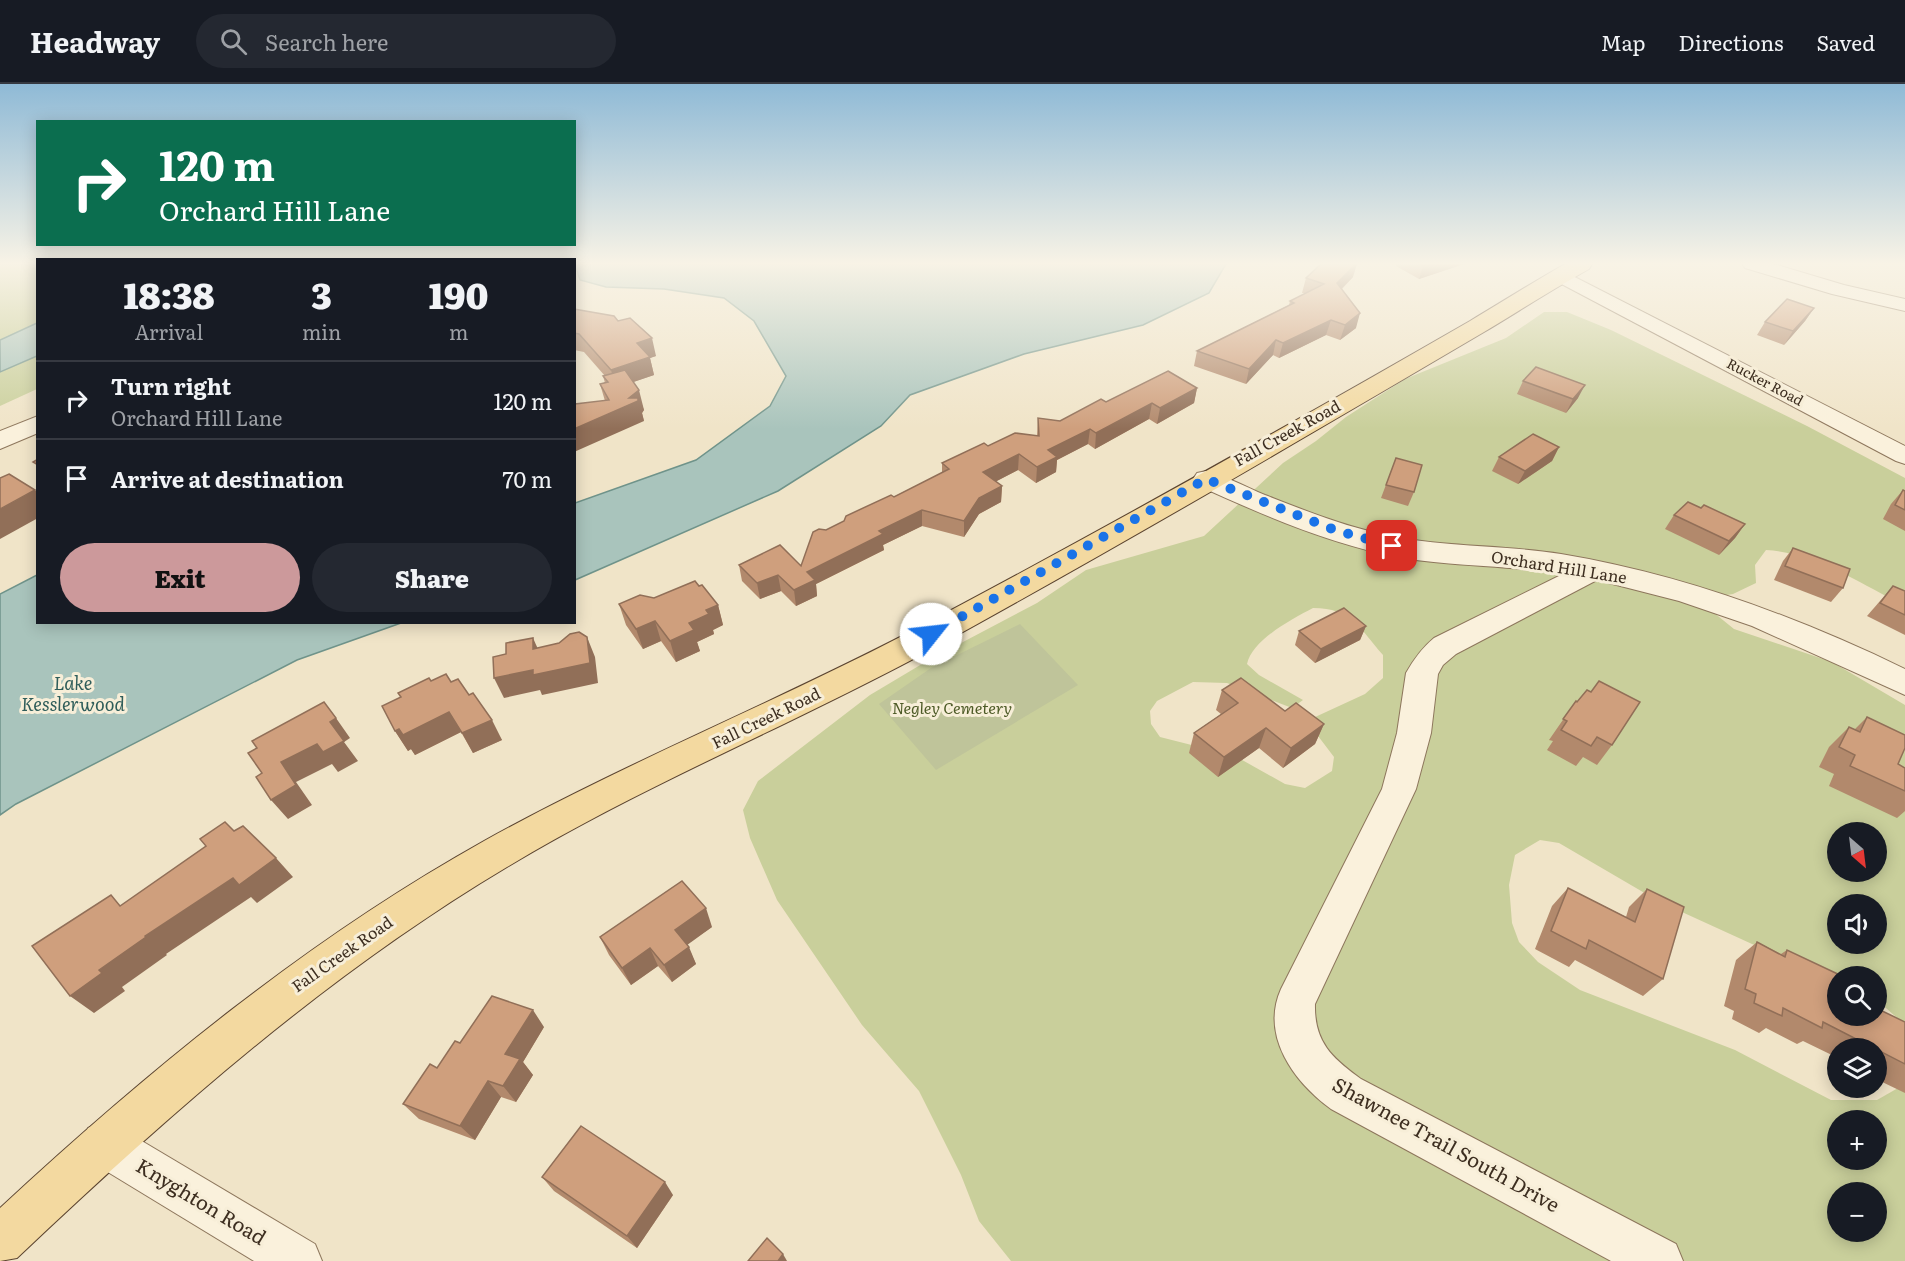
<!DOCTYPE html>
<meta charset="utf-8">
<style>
:root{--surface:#171b24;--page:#242831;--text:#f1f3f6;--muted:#9ea1a6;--line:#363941;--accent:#cc999b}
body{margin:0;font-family:Literata,serif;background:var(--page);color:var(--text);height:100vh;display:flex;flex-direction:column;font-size:22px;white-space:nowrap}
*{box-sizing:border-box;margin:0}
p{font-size:20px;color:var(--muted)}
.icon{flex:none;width:33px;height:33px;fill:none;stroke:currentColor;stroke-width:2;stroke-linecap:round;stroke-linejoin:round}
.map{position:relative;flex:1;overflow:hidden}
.details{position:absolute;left:36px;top:174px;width:540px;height:366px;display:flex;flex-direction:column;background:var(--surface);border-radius:0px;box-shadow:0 3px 15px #0003}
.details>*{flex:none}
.hud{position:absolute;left:36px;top:36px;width:540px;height:126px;border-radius:0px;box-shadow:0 3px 15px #0003;background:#0b6e4f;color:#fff;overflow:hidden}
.needle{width:39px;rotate:152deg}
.buttons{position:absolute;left:1827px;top:738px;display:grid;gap:12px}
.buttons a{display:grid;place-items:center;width:60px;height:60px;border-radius:50%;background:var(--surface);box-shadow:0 3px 15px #0003;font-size:30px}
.pin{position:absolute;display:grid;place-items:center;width:51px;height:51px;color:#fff;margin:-26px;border-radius:12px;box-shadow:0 3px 9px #0006}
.me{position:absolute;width:66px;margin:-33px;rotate:61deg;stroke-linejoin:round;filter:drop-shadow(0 0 4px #0008)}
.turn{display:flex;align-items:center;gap:21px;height:126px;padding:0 24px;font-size:27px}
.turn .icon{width:78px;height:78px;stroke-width:2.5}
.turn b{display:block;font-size:42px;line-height:51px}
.eta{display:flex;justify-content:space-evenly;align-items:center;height:102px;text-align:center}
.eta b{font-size:36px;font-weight:800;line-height:42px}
.action{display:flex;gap:12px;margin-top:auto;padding:12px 24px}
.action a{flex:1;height:69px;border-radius:36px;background:var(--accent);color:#111;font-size:24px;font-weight:800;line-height:69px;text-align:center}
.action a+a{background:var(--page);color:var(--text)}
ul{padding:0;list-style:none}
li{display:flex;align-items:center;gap:18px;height:78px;padding:0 24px;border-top:2px solid var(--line)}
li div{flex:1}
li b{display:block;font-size:22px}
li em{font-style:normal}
header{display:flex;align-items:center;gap:36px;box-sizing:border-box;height:84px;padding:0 30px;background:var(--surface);border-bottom:2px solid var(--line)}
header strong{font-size:28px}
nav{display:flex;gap:33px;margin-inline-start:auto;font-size:21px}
.search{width:420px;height:54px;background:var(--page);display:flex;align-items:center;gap:15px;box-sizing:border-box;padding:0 21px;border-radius:33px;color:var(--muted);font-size:22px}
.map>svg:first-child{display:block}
.green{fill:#c9cf9b;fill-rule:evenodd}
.cemetery{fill:#bfc49a}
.water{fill:#a9c4bc;stroke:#6f938a;stroke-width:1.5}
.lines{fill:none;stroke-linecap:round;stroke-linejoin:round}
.minor-casing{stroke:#8d765c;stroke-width:2}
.major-casing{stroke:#5b4430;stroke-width:2}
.minor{fill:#faf1dc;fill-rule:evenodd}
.major{fill:#f3d9a0;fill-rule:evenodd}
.wall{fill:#b2896c}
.shaded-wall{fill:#916f58}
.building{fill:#cf9f7d;stroke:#916f58;stroke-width:1.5}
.route{stroke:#1a73e8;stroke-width:10;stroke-dasharray:0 18}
.labels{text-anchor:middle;stroke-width:6;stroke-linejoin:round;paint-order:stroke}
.far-street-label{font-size:14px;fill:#3d2e20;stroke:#f7eed8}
.street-label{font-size:16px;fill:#3d2e20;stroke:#f7eed8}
.park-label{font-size:16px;font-style:italic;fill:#4d5a26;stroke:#f7eed8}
.water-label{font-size:18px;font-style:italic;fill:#2f5d5a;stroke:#f7eed8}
.near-street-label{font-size:20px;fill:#3d2e20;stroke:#f7eed8}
</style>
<header>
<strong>Headway</strong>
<div class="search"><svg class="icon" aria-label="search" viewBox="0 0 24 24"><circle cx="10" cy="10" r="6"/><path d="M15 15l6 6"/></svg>Search here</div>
<nav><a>Map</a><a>Directions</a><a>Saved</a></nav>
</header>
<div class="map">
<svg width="1905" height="1177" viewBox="0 0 1905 1177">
<rect width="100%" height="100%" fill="#f0e4c8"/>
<!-- green -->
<g class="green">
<polygon points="0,180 38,180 37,239 0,256"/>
<path d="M1544,228h23l44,18 196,96 98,52v128c-44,-22 -89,-53 -139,-56l-11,15 1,18 -23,11 -25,4v10l26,21 98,33 73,43v320l-28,-25 -1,-24h-37l-87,-32 -92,-42 -101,-59 -19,-3 -25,15 -6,30 3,38 7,19 19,20 42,28 155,60 96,50h46l28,-16v177h-894l-32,-40 -18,-46 -42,-84 -57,-66 -85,-125 -27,-62 -7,-28 15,-29 112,-86 57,-34 110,-58 49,-33 118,-34 79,-73 33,-22 30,-24 59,-38 101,-41zM1313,524c39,0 47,21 70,47v23l-18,16 -52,24 2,14 19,25 -2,14 -27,17 -20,-4 -50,-28 -75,-19 -9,-13 -1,-13 7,-10 36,-19 34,1 65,25 11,-8 -44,-25 -12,-11c5,-24 45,-45 66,-56zM1838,748h38v40h-38zM1838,820h38v40h-38zM1838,1036h38v40h-38zM1838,1108h38v40h-38z"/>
<polygon points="37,272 37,305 0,322 0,288"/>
</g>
<!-- cemetery -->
<polygon class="cemetery" points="1020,540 1078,601 936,686 879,620 931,584"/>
<!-- water -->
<g class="water">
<polygon points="575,180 1226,180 1209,209 1143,241 1024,270 910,311 881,342 778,407 575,496 575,419 696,376 770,322 786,292 754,237 724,214 664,205 606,203 580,196"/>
<polygon points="37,239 37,272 0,288 0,256"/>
<polygon points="37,491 38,538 401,539 297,576 16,720 0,731 0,510"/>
</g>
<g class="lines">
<defs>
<g id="minor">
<polygon points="1742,180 1774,180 1844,201 1905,215 1905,227 1832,210 1745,184"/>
<polygon points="1561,186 1905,362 1905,380 1896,377 1554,196 1551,192 1554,188"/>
<polygon points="38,332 38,349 0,365 0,347"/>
<path d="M1206,387c20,5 40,16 59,24 36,14 73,29 112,38 60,15 123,11 184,21 120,20 235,62 344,115v26l-153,-69 -73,-25 -82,-21 -141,74 -13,11 -5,9 -7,59 -15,56 -101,215c-1,38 17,54 46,75l315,165 7,17h-72l-280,-152c-37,-27 -71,-73 -50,-120l101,-200 15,-56 9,-60c8,-14 16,-25 28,-35l129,-64c-53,-9 -107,-7 -160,-16 -72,-13 -140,-43 -206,-73l-4,-6 4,-6z"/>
<polygon points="104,1038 120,1044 315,1160 322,1177 254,1177 88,1076 82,1060 88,1044"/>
</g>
<path id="major" d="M1565,180h27l-3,5c-36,20 -70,42 -105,63 -182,107 -366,215 -552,317 -140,76 -289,136 -425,218 -181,108 -338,247 -490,391l-17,3v-53c149,-138 307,-268 484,-367 137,-76 283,-135 422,-207 190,-100 378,-206 564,-313 32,-19 63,-39 95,-57z"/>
</defs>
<!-- minor casing -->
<use href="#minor" class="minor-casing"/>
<!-- major casing -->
<use href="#major" class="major-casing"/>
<!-- minor -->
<use href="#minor" class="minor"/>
<!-- major -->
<use href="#major" class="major"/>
</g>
<!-- wall -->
<g class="wall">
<polygon points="1397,180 1464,180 1419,195 1396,182"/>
<polygon points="1353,193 1342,205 1356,244 1340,256 1326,251 1279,274 1273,271 1246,300 1194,282 1197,267 1289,221 1290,217 1305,209 1302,209 1306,194"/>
<polygon points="1814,224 1805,237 1784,261 1757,251 1765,238"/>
<polygon points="574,225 618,237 656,272 650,274 654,291 633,298 644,326 642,329 644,337 605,317 600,300 605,299 603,292 605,292 584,268 574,266"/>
<polygon points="1523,297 1578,314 1566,329 1517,310"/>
<polygon points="1197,304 1194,319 1157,340 1149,335 1095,365 1088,360 1057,376 1056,388 1036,399 1018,386 995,398 1002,402 1001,418 979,430 964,453 922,442 883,461 884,466 816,500 817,512 796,522 781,507 760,515 742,497 739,481 801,482 826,446 942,389 942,379 988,362 1037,352 1038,334 1060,337 1106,318"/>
<polygon points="1559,363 1552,377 1518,400 1492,387 1499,373"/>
<polygon points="1396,374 1414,408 1408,422 1381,414"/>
<polygon points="1903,406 1905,407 1905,447 1883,435 1891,420"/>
<polygon points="1701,424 1745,440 1735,454 1719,471 1665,445 1674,431"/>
<polygon points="1793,464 1843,504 1831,518 1774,496 1783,477"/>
<polygon points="699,502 718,521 723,541 713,546 714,550 697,558 700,567 676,578 661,557 643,565 626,541 619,520 654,514"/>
<polygon points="1893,502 1905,507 1905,551 1867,532"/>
<polygon points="1366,542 1360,556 1315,579 1295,561 1299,547"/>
<polygon points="431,597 451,598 469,611 502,656 473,669 461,648 415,671 411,665 408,667 395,647 401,613"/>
<polygon points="1222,606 1324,640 1315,660 1283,684 1259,664 1218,693 1189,669 1194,649 1221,630 1216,626"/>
<polygon points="1591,608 1612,661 1597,681 1583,673 1576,682 1547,666 1553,657 1549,656 1576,617 1577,618"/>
<polygon points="1867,633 1898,680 1905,684 1905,727 1897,734 1829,702 1834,690 1819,683 1829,663 1849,643 1854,646"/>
<polygon points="1568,804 1626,833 1629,823 1647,805 1663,895 1643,912 1575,876 1569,883 1535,865 1552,822"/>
<polygon points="712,843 687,860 696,880 672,898 658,882 631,901 609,871 600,853"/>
<polygon points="1757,858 1781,870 1787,866 1838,932 1905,938 1905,1009 1876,995 1876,964 1838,964 1838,974 1803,957 1797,960 1766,944 1759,949 1732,935 1734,927 1724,922 1736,876"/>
<polygon points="544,943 523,978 533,991 516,1018 501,1013 475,1056 419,1035 403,1020 460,959"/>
<polygon points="542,1093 673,1111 637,1164 554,1107"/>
</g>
<!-- shaded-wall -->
<g class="shaded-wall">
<polygon points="1356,180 1357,180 1353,193 1333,213 1337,199"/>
<polygon points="1431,180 1464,180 1419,195 1423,182"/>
<polygon points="1814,224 1805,237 1784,261 1793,247"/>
<polygon points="1360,229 1356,244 1340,256 1345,241"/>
<polygon points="1331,236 1326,251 1279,274 1283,259"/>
<polygon points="652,254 656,272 650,274 654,291 616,304 611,286 637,259"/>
<polygon points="1276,256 1273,271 1246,300 1249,285"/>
<polygon points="1585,301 1578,314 1566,329 1573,315"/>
<polygon points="1197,304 1194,319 1157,340 1160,324"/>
<polygon points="639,306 644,326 642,329 644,337 574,368 574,345 629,314"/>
<polygon points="1152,319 1149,335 1095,365 1096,349"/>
<polygon points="1090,345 1088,360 1057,376 1056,388 1036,399 1037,383 1048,366"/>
<polygon points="1559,363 1552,377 1518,400 1525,387"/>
<polygon points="1019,370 1018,386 983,404 983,388"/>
<polygon points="1002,402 1001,418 979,430 964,453 964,437 979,414"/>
<polygon points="35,406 38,409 38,434 0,455 0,425"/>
<polygon points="922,426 922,442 883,461 884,466 816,500 817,512 796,522 794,506 807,488 879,447"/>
<polygon points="1745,440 1735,454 1719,471 1729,457"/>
<polygon points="778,491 781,507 760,515 757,499"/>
<polygon points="718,521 723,541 713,546 714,550 697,558 700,567 676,578 670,557 689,539 706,526"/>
<polygon points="655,537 661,557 643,565 636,545"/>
<polygon points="1366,542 1360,556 1315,579 1321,565"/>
<polygon points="587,553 595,573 598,599 542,611 540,606 504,614 494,594"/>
<polygon points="533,554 542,574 533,565"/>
<polygon points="449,628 461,648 415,671 411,665 408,667 395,647"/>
<polygon points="336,634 350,654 344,658 358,677 338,688 332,680 296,698 312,721 288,735 271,716 281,678 330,638"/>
<polygon points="492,636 502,656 473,669 462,649"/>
<polygon points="1324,640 1315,660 1283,684 1291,664"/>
<polygon points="1266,644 1259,664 1218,693 1224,673"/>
<polygon points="276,774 293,793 257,819 251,813 166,870 167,871 122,903 125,907 94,929 70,912 99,886 145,852 233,794"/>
<polygon points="706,824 712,843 683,864 675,846"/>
<polygon points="689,863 696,880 672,898 664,881"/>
<polygon points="650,864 658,882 631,901 622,884"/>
<polygon points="533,926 544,943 523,978 533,991 516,1018 503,1002 505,970"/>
<polygon points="488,997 501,1013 475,1056 460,1042"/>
<polygon points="665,1098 673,1111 637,1164 627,1152"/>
<polygon points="783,1170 787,1177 778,1177"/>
</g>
<!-- building -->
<g class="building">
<polygon points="1321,180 1356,180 1337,199 1360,229 1345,241 1331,236 1283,259 1276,256 1249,285 1197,267 1294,219 1290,217 1324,200 1306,194"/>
<polygon points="1419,180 1431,180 1423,182"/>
<polygon points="1787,215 1814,224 1793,247 1765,238"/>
<polygon points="574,225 614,232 618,237 630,234 652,254 637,259 650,273 611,286 579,250 574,249"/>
<polygon points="1536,283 1585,301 1573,315 1523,297"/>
<polygon points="625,286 639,306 629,314 638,314 638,317 574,345 574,322 575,320 609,316 600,300 608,298 603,292"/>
<polygon points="1168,287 1197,304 1160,324 1152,319 1096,349 1090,345 1048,366 1057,373 1037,383 1019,370 983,388 1002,402 979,414 964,437 922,426 879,447 883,450 807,488 815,496 794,506 778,491 757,499 739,481 780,461 801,482 813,448 819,445 826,446 844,437 846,432 891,411 894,413 949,385 942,379 984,359 988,362 1015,349 1039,352 1038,334 1060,337 1101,315 1106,318"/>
<polygon points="1533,350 1559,363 1525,387 1499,373"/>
<polygon points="1396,374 1422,381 1414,408 1386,401"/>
<polygon points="38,375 38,381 33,378"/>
<polygon points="9,390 35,406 0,425 0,394"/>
<polygon points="1903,406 1905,407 1905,426 1895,421"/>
<polygon points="1688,418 1701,424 1704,421 1745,440 1729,457 1674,431"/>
<polygon points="1793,464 1850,485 1843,504 1785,482"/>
<polygon points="695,497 699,502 702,501 718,521 706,526 709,530 689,539 694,546 670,557 655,537 636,545 619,520 640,511 654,514"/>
<polygon points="1893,502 1905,507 1905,531 1880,519"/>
<polygon points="1344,524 1366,542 1321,565 1299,547"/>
<polygon points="579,548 587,553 590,579 533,591 533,586 494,594 493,573 506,570 506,559 533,554 533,565 559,559 570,550"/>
<polygon points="446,590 451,598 458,595 469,611 473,609 492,636 462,649 449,628 403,651 399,645 395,647 382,622 401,613 398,609 429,594 431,597"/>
<polygon points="1241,594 1285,627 1296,619 1324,640 1291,664 1266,644 1224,673 1194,649 1238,619 1222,606"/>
<polygon points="1599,597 1640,618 1612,661 1597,653 1591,662 1561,646 1567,637 1563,635 1576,617 1577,618 1587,606 1591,608"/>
<polygon points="324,618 336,634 330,638 344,657 323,668 317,660 281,678 296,701 271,716 256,693 262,689 248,669 257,664 252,657"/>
<polygon points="1867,633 1905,651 1905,664 1898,680 1905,684 1905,707 1850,682 1855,671 1839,663 1849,643 1860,648"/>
<polygon points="225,738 234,747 243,742 276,774 239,801 233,794 145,852 146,853 99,886 102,889 70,912 32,862 111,811 120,822 206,762 200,755"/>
<polygon points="682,797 706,824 675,846 689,863 664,881 650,864 622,884 600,853"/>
<polygon points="1568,804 1635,838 1647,805 1684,823 1663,895 1589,856 1586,865 1551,847"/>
<polygon points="1757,858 1785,873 1787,866 1842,892 1838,892 1838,932 1876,932 1876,924 1905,938 1905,980 1823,938 1822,944 1783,924 1782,932 1754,919 1756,910 1745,905"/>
<polygon points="492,912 533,926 505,970 520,975 503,1002 488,997 460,1042 403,1020 430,980 437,984 455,957 460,959"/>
<polygon points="581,1042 665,1098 627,1152 542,1093"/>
<polygon points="767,1154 783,1170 778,1177 748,1177"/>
</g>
<!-- sky -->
<linearGradient id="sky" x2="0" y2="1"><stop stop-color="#8fbad6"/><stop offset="0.52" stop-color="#f8f3e6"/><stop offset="1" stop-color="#f8f3e6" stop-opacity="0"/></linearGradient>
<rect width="1905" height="345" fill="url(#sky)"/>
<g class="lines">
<!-- route -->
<polyline class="route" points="931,550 1206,395 1335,446 1392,462"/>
</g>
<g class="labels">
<!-- far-street labels -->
<g class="far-street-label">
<text transform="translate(1765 298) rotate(28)" y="5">Rucker Road</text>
</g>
<!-- street labels -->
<g class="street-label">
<text transform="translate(1287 349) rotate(-29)" y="6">Fall Creek Road</text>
<text transform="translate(1559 483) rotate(9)" y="6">Orchard Hill Lane</text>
<text transform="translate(766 634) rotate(-26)" y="6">Fall Creek Road</text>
<text transform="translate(342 870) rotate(-35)" y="6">Fall Creek Road</text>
</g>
<!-- park labels -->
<g class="park-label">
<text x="952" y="630">Negley Cemetery</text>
</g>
<!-- water labels -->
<g class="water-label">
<text x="73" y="606">Lake<tspan x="73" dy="21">Kesslerwood</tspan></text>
</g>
<!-- near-street labels -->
<g class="near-street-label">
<text transform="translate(1446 1061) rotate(29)" y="7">Shawnee Trail South Drive</text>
<text transform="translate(201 1118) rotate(31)" y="7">Knyghton Road</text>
</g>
</g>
</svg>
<div class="buttons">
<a><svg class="needle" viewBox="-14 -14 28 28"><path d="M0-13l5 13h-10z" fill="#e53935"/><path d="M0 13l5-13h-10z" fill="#9ea1a6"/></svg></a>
<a><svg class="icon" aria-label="sound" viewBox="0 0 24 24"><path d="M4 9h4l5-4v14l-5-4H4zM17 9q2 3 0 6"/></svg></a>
<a><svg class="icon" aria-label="search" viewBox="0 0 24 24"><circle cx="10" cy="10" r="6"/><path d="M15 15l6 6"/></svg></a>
<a><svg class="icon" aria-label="layers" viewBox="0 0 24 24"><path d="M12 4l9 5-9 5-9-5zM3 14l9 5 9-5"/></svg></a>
<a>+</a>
<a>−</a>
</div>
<div class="pin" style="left:1392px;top:462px;background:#d93025"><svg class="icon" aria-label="arrive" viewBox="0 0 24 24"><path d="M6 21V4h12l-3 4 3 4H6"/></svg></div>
<svg class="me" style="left:931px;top:550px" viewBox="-20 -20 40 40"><circle r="19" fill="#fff"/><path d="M0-13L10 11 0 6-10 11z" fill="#1a73e8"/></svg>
<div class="hud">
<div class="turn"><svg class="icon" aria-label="right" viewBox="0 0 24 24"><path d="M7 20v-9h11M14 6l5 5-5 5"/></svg><div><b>120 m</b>Orchard Hill Lane</div></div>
</div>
<section class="details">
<div class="eta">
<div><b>18:38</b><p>Arrival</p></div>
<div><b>3</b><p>min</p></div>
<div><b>190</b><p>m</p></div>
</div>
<ul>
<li><svg class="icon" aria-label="right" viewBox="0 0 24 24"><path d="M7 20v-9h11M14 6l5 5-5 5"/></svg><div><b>Turn right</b><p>Orchard Hill Lane</p></div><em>120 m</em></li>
<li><svg class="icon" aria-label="arrive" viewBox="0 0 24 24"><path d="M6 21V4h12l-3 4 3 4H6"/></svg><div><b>Arrive at destination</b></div><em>70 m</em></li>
</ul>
<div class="action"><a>Exit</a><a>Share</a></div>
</section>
</div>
